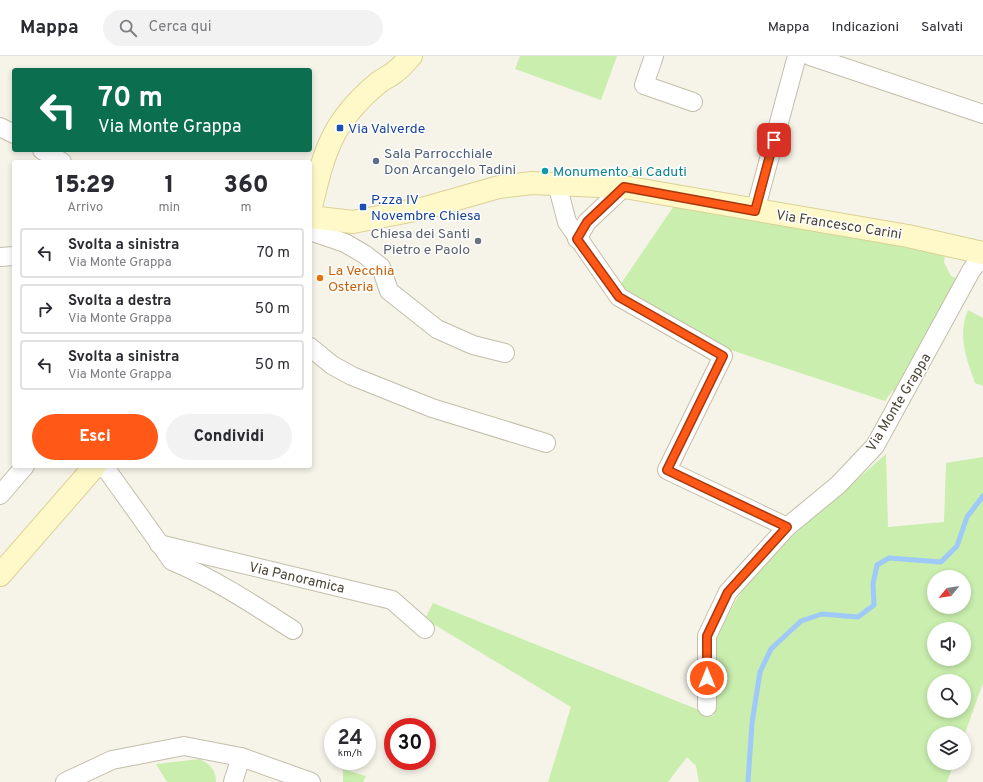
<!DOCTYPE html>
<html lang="it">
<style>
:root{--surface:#fff;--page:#f2f2f3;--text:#2b2b33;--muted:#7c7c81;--line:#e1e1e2;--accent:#ff5817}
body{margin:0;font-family:Overpass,sans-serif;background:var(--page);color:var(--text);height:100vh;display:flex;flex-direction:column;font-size:15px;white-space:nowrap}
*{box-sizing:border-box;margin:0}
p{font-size:13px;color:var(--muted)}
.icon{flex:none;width:22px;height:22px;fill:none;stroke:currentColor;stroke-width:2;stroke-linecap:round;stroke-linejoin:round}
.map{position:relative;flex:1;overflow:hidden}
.details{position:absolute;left:12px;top:104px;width:300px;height:308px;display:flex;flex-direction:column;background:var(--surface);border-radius:4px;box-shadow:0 2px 6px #0003}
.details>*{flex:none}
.hud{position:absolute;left:12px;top:12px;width:300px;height:84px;border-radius:4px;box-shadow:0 2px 6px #0003;background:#0b6e4f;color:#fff;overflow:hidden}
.needle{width:26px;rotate:240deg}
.controls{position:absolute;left:927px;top:514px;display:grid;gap:8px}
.controls a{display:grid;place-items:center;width:44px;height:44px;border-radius:50%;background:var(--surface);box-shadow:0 2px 6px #0003;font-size:20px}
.speed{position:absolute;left:324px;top:662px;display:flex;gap:8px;font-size:20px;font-weight:700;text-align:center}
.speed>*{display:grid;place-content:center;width:52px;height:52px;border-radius:50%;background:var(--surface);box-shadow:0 2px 6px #0003;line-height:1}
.speed small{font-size:10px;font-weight:400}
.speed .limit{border:6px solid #d22;background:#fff;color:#111}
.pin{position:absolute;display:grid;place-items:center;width:34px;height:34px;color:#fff;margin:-17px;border-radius:8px;box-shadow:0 2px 6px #0006}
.me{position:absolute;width:44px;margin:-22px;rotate:0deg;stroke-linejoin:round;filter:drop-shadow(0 0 3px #0008)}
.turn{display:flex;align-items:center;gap:14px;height:84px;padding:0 20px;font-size:18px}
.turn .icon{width:52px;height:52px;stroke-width:2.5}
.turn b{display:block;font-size:28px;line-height:34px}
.eta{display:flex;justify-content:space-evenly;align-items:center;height:68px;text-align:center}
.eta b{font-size:24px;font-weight:800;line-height:28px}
.primary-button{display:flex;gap:8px;margin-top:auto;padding:8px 20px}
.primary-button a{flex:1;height:46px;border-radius:24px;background:var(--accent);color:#fff;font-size:16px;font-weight:800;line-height:46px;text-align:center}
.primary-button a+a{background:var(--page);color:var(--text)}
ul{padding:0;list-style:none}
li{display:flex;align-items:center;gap:12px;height:50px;margin:0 8px 6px;padding:0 12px;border:2px solid var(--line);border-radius:4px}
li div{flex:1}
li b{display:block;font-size:15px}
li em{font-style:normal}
header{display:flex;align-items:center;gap:24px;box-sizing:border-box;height:56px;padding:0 20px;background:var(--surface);border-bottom:1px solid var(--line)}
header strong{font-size:19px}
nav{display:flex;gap:22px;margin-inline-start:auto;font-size:14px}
.search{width:280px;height:36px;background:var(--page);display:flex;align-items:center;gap:10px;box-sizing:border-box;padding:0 14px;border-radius:22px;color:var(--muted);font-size:15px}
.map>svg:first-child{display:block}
.green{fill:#c9eeae;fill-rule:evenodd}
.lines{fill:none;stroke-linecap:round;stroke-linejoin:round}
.stream{stroke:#9fc9f8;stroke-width:5}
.street-casing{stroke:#c3beaa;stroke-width:20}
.secondary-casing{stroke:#dbd194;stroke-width:24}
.street{stroke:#fff;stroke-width:18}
.secondary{stroke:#fff9ca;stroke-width:22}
.route-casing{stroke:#a6390f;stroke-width:10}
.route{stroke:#ff5817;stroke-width:7}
.transit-dot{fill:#1a4fb4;stroke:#fff;stroke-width:1.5}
.service-dot{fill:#5c6f8a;stroke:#fff;stroke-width:1.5}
.culture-dot{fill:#0f9aa8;stroke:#fff;stroke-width:1.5}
.worship-dot{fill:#6b7280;stroke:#fff;stroke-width:1.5}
.food-dot{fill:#e8710a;stroke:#fff;stroke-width:1.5}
.labels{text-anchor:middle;stroke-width:3;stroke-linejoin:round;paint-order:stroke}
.transit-label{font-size:14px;fill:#164399;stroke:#fff;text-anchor:start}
.service-label{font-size:14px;fill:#4e5e75;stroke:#fff;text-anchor:start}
.culture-label{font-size:14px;fill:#0d838f;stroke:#fff;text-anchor:start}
.street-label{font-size:14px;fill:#4b4536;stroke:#fff}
.worship-label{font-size:14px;fill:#5b616d;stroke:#fff;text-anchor:end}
.food-label{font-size:14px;fill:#c56008;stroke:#fff;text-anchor:start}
</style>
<header>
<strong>Mappa</strong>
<div class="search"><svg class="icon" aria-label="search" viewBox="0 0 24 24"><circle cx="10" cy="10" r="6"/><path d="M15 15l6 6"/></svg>Cerca qui</div>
<nav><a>Mappa</a><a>Indicazioni</a><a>Salvati</a></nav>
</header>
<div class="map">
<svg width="983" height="726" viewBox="0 0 983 726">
<rect width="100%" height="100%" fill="#f6f4e9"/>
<!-- green -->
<g class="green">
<polygon points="520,0 617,0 601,44 515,13"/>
<polygon points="676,147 857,183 859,178 945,197 944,206 951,220 960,224 897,336 892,335 885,345 710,287 620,229"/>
<path d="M968,254l15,8v68l-8,-3c-8,-24 -18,-47 -7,-73z"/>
<path d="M886,398l2,73 56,-5 2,-59 37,-6v226l-19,53v-3h-30v30h20l-7,19h-248l-3,-16 -9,-9 -19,25h-120l23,-75 -146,-88 8,-16 281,113 1,-77 21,-39 29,-40zM934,521h30v30h-30zM934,573h30v30h-30zM934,625h30v30h-30z"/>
<path d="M200,703c10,6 16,11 16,23h-49l-11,-18z"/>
<polygon points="343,713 366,720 363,726 343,726"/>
</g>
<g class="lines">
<!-- stream -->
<polyline class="stream" points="748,726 752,667 760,616 771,593 801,565 822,558 858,561 874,549 873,528 877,509 889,502 941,506 957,490 967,461 983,440"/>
<defs>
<g id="street">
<polyline points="654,0 644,29 693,46"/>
<polyline points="810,0 983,58"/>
<polyline points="0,71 14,78"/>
<polyline points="42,94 62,106"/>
<polyline points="557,128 567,166 619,241 723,300 667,414 787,471"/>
<polyline points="755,155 797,0"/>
<polyline points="310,175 345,187 364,198 381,211 389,235 437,273 473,289 505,297"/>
<polyline points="577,183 587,166 624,131"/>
<polyline points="0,201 14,200"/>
<polyline points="310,291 332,309 352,320 432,352 546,387"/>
<path d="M104,410l68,95c43,18 82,44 121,69"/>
<polyline points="0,439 25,410"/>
<polyline points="159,488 392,544 425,573"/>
<polyline points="707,651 707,580 728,536 787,471 838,429 875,390 972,213 983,201"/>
<polyline points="65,726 112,704 184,690 241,701 311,726"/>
<polyline points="233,726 241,701"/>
</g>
<g id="secondary">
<path d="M310,155c14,-58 20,-88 68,-128 6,-5 13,-7 18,-12 6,-4 10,-10 15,-15"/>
<polyline points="310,161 353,166 425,152 499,131 532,127 624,131 908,180 983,197"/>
<polyline points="0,519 95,410"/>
</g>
</defs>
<!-- street casing -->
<use href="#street" class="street-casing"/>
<!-- secondary casing -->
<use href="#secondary" class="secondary-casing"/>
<!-- street -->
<use href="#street" class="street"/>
<!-- secondary -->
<use href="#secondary" class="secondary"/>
</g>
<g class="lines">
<defs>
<polyline id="route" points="707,622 707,580 728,536 787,471 667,414 723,300 619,241 577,183 587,166 624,131 755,155 774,84"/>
</defs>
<!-- route casing -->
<use href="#route" class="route-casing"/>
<!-- route -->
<use href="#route" class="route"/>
</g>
<!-- markers -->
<g class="transit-dot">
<rect x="336" y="68" width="8" height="8" rx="2"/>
<rect x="359" y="147" width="8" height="8" rx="2"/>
</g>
<circle class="service-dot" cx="376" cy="105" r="4"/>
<circle class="culture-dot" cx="545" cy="115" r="4"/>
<circle class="worship-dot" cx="478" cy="185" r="4"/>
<circle class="food-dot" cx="320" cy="222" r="4"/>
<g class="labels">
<!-- transit labels -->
<g class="transit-label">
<text x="348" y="77">Via Valverde</text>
<text x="371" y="148">P.zza IV<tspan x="371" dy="16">Novembre Chiesa</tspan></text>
</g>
<!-- service labels -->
<g class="service-label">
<text x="384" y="102">Sala Parrocchiale<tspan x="384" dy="16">Don Arcangelo Tadini</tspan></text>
</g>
<!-- culture labels -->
<g class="culture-label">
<text x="553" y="120">Monumento ai Caduti</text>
</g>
<!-- street labels -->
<g class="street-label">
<text transform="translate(839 168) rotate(9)" y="5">Via Francesco Carini</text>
<text transform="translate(898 346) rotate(-59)" y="5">Via Monte Grappa</text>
<text transform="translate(297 521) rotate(13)" y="5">Via Panoramica</text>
</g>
<!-- worship labels -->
<g class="worship-label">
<text x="470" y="182">Chiesa dei Santi<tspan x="470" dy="16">Pietro e Paolo</tspan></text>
</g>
<!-- food labels -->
<g class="food-label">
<text x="328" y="219">La Vecchia<tspan x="328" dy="16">Osteria</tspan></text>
</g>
</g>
</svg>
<div class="controls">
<a><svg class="needle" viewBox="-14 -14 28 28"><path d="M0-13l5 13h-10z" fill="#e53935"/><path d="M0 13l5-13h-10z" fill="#7c7c81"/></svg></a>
<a><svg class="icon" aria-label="sound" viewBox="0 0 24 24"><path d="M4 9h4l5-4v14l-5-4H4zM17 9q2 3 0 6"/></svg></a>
<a><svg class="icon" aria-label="search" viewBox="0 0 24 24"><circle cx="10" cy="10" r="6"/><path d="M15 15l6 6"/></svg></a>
<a><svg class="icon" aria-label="layers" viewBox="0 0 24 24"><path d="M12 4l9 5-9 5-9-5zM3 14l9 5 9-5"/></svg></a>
</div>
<div class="speed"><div>24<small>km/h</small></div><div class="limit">30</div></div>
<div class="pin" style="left:774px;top:84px;background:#d93025"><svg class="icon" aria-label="arrive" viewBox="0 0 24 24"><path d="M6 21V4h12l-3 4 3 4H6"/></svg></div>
<svg class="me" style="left:707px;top:622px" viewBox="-20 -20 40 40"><circle r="17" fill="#ff5817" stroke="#fff" stroke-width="3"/><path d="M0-11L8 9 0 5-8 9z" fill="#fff"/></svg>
<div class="hud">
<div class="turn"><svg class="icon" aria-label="left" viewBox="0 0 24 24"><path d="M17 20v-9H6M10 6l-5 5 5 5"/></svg><div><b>70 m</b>Via Monte Grappa</div></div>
</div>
<section class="details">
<div class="eta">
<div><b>15:29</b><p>Arrivo</p></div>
<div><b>1</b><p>min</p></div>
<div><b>360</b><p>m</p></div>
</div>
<ul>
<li><svg class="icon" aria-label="left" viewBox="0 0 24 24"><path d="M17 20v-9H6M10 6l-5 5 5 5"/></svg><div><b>Svolta a sinistra</b><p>Via Monte Grappa</p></div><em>70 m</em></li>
<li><svg class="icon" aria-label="right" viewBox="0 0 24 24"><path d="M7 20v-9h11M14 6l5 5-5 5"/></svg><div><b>Svolta a destra</b><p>Via Monte Grappa</p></div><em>50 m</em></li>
<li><svg class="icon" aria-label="left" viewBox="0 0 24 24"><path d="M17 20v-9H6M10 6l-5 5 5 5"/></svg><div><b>Svolta a sinistra</b><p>Via Monte Grappa</p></div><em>50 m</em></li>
</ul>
<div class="primary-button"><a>Esci</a><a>Condividi</a></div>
</section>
</div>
